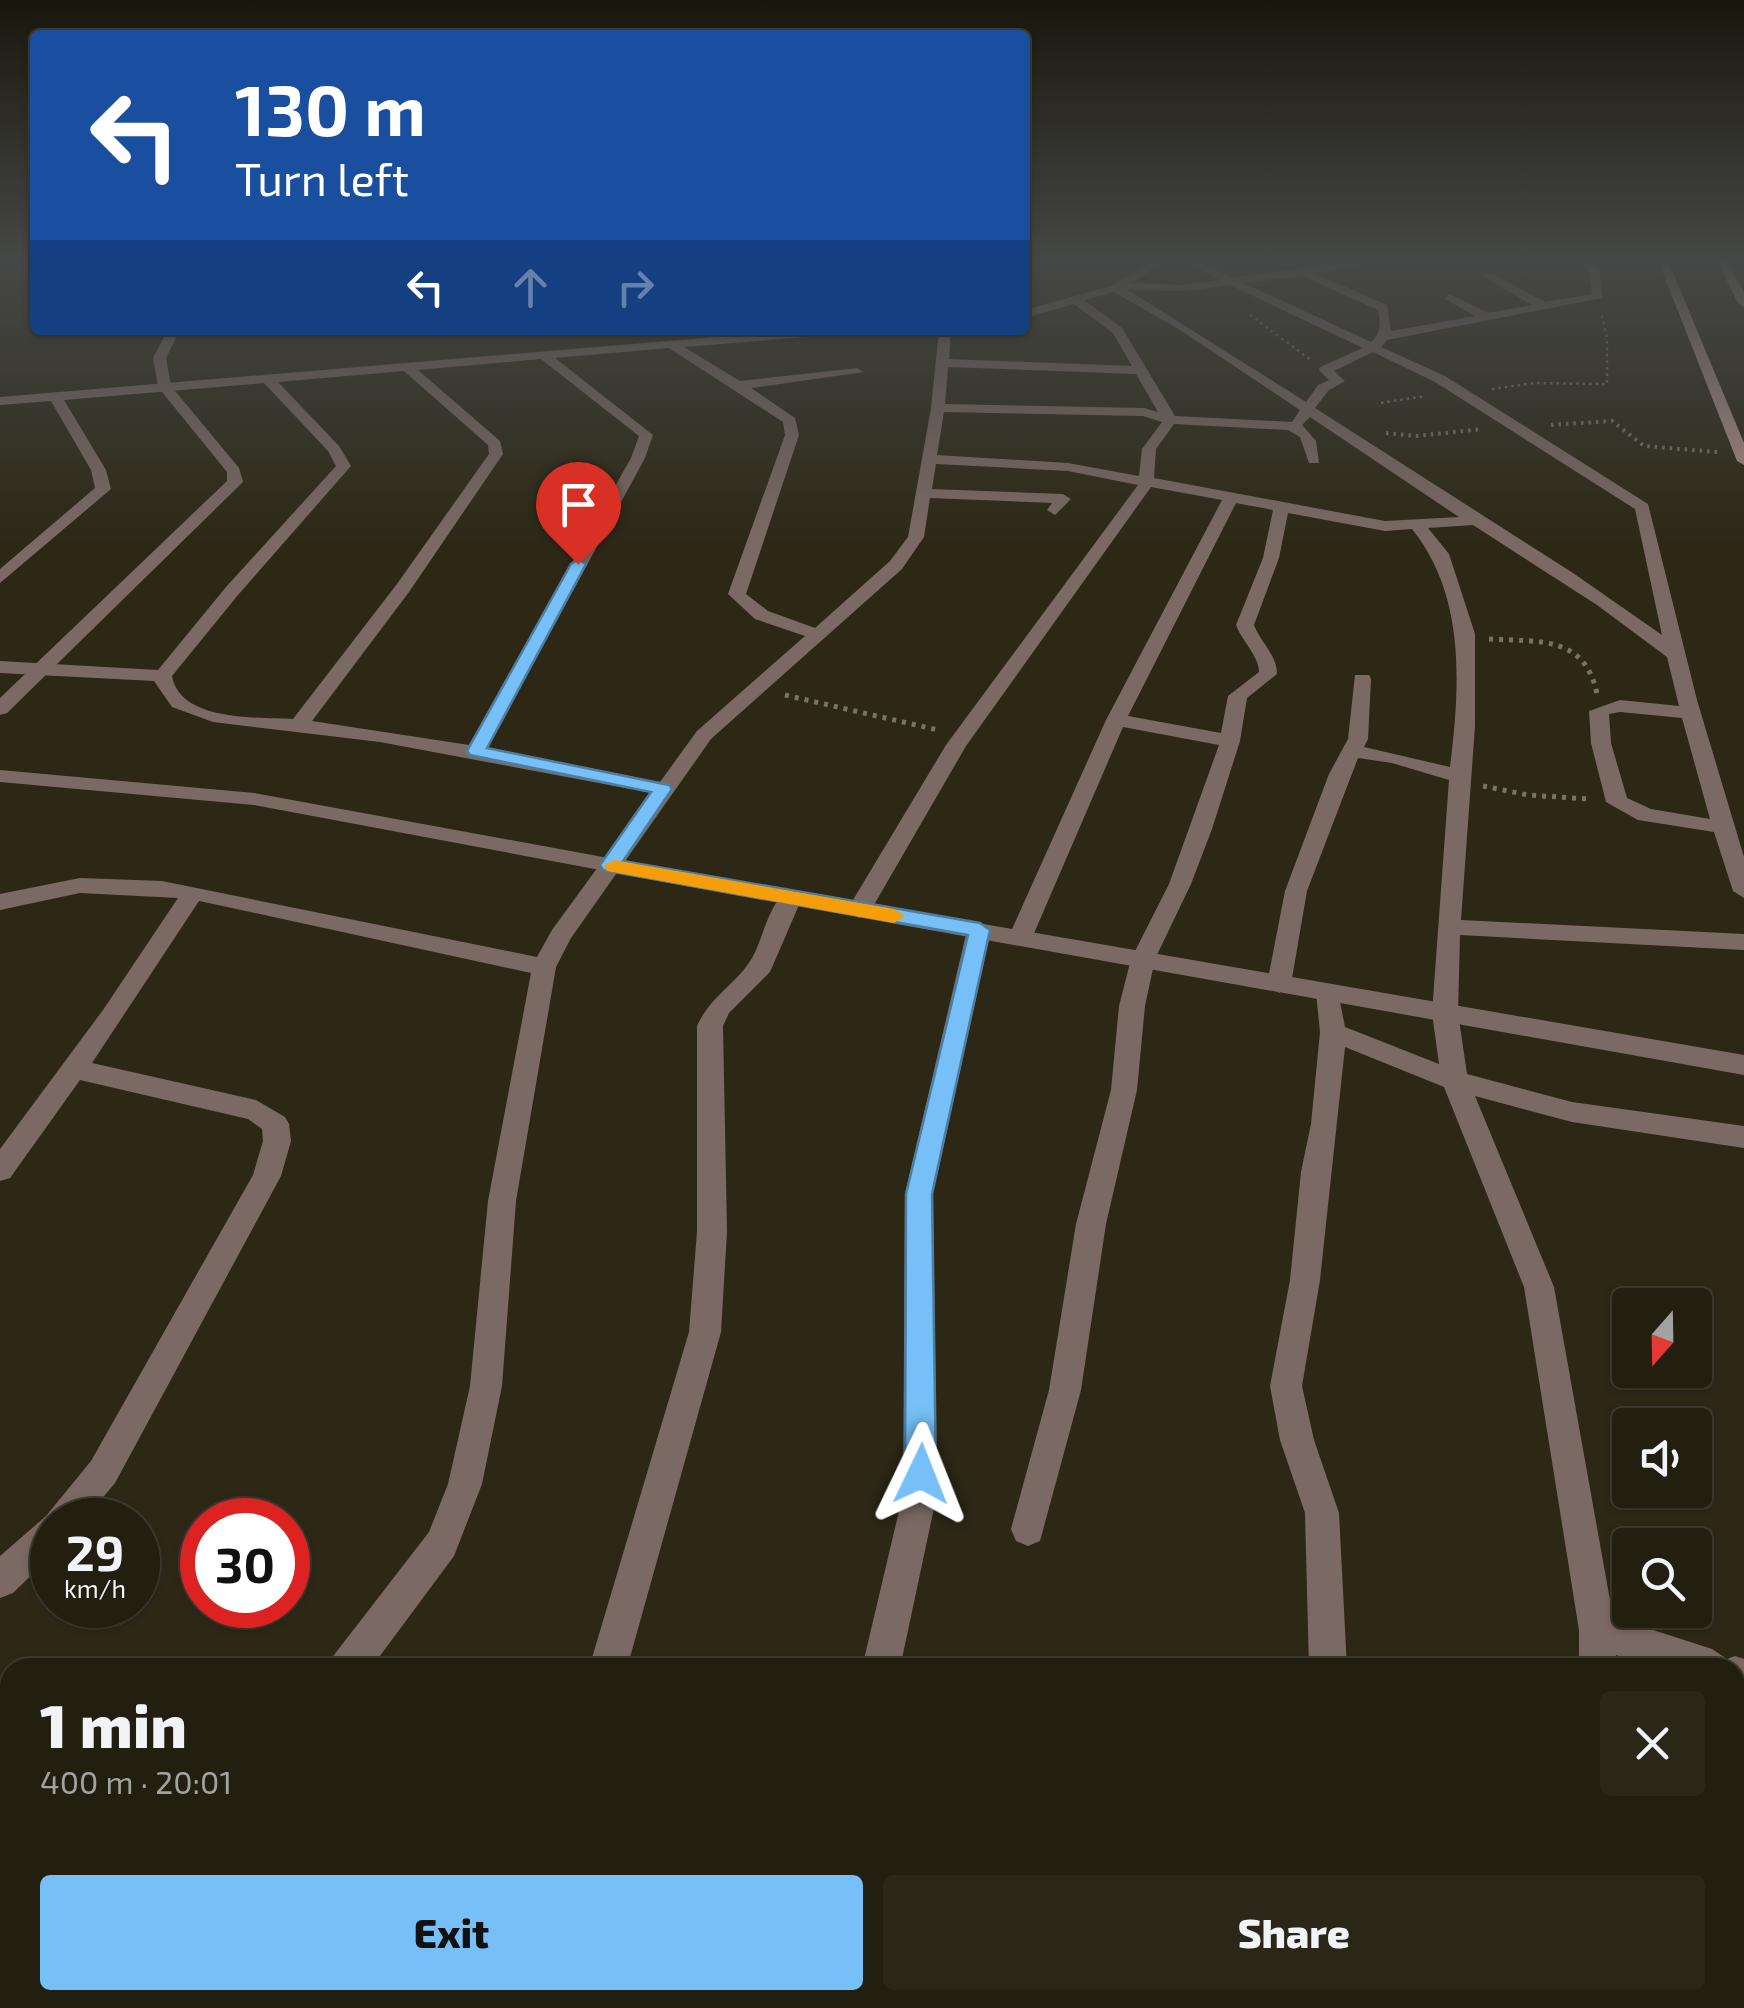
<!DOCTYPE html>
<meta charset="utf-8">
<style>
:root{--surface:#221e10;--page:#2a2719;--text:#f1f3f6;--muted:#a2a29f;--line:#3f3c30;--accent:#76c0f7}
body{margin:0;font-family:"Exo 2",sans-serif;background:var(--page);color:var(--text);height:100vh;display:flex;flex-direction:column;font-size:38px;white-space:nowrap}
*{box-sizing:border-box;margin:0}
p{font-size:32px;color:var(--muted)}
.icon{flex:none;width:55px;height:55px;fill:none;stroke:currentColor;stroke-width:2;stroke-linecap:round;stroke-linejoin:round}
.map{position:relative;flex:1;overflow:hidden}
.panel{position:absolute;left:0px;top:1658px;width:1745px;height:352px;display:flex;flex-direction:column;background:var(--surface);border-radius:30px 30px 0 0;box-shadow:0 2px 8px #0004,0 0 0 2px var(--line)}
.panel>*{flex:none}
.top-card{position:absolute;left:30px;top:30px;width:1000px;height:305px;border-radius:10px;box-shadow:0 2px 8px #0004,0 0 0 2px var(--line);background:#1a4fa0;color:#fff;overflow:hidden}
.needle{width:65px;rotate:200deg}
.controls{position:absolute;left:1612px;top:1288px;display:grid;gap:20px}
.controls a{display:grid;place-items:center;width:100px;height:100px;border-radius:10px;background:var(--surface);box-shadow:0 2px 8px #0004,0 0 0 2px var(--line);font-size:50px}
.speed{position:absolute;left:30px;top:1498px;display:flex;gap:20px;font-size:50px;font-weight:700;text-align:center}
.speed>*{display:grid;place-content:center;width:130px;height:130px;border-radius:50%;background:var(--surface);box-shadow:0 2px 8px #0004,0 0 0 2px var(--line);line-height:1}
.speed small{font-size:25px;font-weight:400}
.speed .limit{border:15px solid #d22;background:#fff;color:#111}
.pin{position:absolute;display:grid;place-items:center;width:85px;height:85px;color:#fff;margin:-102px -42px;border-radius:50% 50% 50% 0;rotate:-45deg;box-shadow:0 0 10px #0007}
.pin .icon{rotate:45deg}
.me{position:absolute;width:110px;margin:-55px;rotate:2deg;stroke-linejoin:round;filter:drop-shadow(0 0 8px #0008)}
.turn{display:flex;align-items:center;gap:35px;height:210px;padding:0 40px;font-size:45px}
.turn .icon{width:130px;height:130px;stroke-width:2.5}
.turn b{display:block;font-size:70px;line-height:85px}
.lanes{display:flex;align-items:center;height:95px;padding:0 40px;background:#0003;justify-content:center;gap:50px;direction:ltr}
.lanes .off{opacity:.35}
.round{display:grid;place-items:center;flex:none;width:105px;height:105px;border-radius:10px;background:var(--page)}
.headline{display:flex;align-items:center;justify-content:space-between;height:170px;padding:0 40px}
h1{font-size:60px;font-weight:800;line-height:75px}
.primary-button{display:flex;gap:20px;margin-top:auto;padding:20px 40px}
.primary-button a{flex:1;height:115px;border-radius:10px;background:var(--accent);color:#111;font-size:40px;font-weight:800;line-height:115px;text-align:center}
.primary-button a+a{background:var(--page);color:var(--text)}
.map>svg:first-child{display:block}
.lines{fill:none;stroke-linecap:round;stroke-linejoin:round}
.path-far3{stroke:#787464;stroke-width:2.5;stroke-dasharray:2.5 4;stroke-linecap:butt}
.path-far2{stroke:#787464;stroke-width:4;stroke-dasharray:2.5 5;stroke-linecap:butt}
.path-far1{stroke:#787464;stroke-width:5;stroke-dasharray:4 6;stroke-linecap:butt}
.path{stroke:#787464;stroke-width:10;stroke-dasharray:8 11;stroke-linecap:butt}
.minor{fill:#7b6a64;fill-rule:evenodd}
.tertiary{fill:#7b6a64;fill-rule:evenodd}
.secondary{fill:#aa8f85;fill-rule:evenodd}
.route{fill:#76c0f7;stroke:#4d7da1;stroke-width:2.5}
.slow{fill:#f59e0b}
</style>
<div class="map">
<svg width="1744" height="2008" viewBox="0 0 1744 2008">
<rect width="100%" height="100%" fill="#2d2816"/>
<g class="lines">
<!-- path-far3 -->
<g class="path-far3">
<polyline points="1250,315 1312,361"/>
<polyline points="1492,389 1535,383 1607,384 1607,338 1601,312"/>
<polyline points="1381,403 1425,396"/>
</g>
<!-- path-far2 -->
<g class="path-far2">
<polyline points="1551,425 1612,421 1644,446 1717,452"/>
<polyline points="1386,433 1416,436 1483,429"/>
</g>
<!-- path-far1 -->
<g class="path-far1">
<path d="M1489,639c50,3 96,-4 108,55"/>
<polyline points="785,695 938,730"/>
<polyline points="1483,786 1528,795 1589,799"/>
</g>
<!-- path -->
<polyline class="path" points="816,2000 822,2008"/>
<!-- minor -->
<g class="minor">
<path d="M1149,263h13l-31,20 54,2 34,-5 -32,-17h14l32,15 107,-15h29l-55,10 73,32 4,26 84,-15 -30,-17 4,-5 39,19 44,-8 -49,-28v-4h8l54,29 47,-8 -3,-22 -8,-9h11l8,8 2,27 -215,42 -6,7 64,29 203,128 49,196 47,157v41l-11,-7 -19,-59 -76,-12 -32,-18 -15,-59 -2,-32 31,-11 59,6 -12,-49 -70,-52 -124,-80 -45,3 21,26 26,80v92l-14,194 283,14v16l-284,-15 -2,78 9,61 105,28 172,24v22l-172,-26 -97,-26 79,191 59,330 99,32 15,10 8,-3 9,3v38l-9,-3v-26h-81l-38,-13 1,13h-38v-38l-55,-343 -80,-200 -99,-40 -25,233 -18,106 12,54 25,73 8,155h-38l-4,-155 -25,-73 -10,-54 20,-106 11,-108 10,-48 9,-92 -4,-39 12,-9 9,3 8,40 94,37 -7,-51 17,-233 -57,-17 -34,-5 -51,133 -16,93 -12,9 -12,-9 18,-93 44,-117 19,-35 7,-64h14l2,4 -3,60 -4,8 86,20c10,-81 16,-171 -38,-238l-27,2 -97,-18 -9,45 -25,67c7,18 23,30 23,49l-30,24 -7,43 -28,88 -21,55 -36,75 -10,47 -8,84 -31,134 -25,166 -41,151 -12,5 -12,-5 -5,-12 38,-139 27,-166 35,-134 8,-84 12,-47 38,-75 50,-139 -96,-18 -91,211 -12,8 -12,-8 98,-218 116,-220 -71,-13 -185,259 -95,164 -12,8 -12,-8 99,-165 192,-260 -70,-14 -132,-7 -4,25 131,5 8,5 -16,16 -8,-5 5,-7 -122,-5 -6,39 -22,32 -191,170 -140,199 -15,29 -40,234 -14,185 -20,98 -28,72 -83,112h-43l6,-13 95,-123 19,-48 22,-98 18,-185 43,-228 -327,-71 -5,-1 -107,162 164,37 29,17 4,7 2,17 -10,35 -166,307 -31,37h-32v35l-39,38 -13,5v-42l46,-40 45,-55 162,-286 10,-34 -1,-12 -14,-10 -168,-39 -70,98 -10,3v-32l103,-139 75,-112 -98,-5 -80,17v-16l80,-16 82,3 375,76 15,-27 100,-137 -272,-51 -167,-20 -41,-15 -18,-26 -154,-8v-12l158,9 68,-83 110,-121 -8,-15 -64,-68 -200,17 42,70 5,19 -111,94v-14l95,-81 -4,-18 -40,-69 -51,4v-8l799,-67h50l-6,4 -159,13 56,34 117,-13 7,4 -113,16 44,30 4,17 -53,159 22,17 47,17 75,-67 18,-24 23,-129 8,-78h12l-2,29 183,7 -19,-33 -39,-29 -49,14v-8l86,-24zM1302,276l76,34c2,12 4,23 -7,32l-127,-59zM1230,285l133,63 -43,19 -1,3 10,10 -11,5 -12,17 -178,-112 57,1zM1114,292l66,38 120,80 -8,12 -117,-6 -53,-88 -38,-28zM669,348l114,74 2,13 -57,159 27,25 50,17 -108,95 -37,51 -173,-33 158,-291 8,-23 -98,-77zM1373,352l62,30 200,127 27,126 -89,-62 -258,-165 13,-17 17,-10 -11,-10zM541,359l98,77 -8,22 -162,287 -157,-24 97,-129 94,-138 -3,-13 -82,-71zM948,367l188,7 22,38 -14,-4 -199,-4zM404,371l84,74 1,9 -92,130 -104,135c-35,-2 -113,3 -121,-43l66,-81 113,-129 -12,-20 -61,-64zM944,412l199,4 19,6 -20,27 -3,27 -71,-13 -131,-8zM1310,417l149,100 -74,4 -231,-43 2,-29 18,-25 114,6 12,7 9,26h10l-3,-22 -14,-16zM1236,503l37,7 -10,48 -27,67c6,16 23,31 23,47l-31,24 -7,37 -93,-17zM1620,712l62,6 28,101 -59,-10 -24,-11 -16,-55 -2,-29z"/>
<path d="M791,891l11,7 -32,74 -41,41 -6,13 4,206 -6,100 -94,336h-38l100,-336 8,-100v-206c14,-31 40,-42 55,-68 11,-18 18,-62 39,-67z"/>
<polygon points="979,922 991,930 933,1194 937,1494 900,1668 862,1668 903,1494 905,1194 967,930"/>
<polygon points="44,2000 92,2000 89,2008 41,2008"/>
<polygon points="451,2000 495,2000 492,2008 448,2008"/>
<polygon points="1314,2000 1358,2000 1360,2008 1316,2008"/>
<polygon points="1590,2000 1634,2000 1635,2008 1591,2008"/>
</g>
<!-- tertiary -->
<g class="tertiary">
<polygon points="168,330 180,330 166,358 171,386 239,468 243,482 7,713 0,715 0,698 227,481 227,472 158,387 153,358"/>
<polygon points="0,770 254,793 728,880 1744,1055 1744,1075 728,894 254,805 0,782"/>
</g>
<!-- secondary -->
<g class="secondary">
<polygon points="1659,263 1669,263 1744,443 1744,465 1737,461"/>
<polygon points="1718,263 1728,263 1744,292 1744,307 1738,303"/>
</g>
</g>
<!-- sky -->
<linearGradient id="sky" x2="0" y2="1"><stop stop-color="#19160c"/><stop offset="0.48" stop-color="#464847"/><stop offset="1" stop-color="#464847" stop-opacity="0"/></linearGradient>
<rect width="1744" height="544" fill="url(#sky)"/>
<!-- route -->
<polygon class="route" points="578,559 586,564 487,748 669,785 672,789 623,861 980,923 990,930 932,1194 936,1474 932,1484 921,1489 910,1484 905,1474 906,1194 968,935 603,870 600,865 651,792 470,755 467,751 571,564"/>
<!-- slow -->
<polygon class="slow" points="614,860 894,909 905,916 894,923 607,871 604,866"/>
</svg>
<div class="controls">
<a><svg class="needle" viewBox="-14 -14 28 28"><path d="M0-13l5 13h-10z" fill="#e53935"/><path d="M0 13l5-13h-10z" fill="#a2a29f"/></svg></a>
<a><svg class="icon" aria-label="sound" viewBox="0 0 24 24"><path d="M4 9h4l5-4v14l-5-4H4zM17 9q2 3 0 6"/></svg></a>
<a><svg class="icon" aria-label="search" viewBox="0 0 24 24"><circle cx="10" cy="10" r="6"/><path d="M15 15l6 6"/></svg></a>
</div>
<div class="speed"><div>29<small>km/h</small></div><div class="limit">30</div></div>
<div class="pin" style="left:578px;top:564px;background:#d93025"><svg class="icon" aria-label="arrive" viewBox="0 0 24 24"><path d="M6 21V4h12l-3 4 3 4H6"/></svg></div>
<svg class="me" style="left:921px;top:1474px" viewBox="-20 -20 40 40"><path d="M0-17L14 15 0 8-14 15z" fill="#76c0f7" stroke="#fff" stroke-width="4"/></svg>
<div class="top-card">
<div class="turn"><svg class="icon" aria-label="left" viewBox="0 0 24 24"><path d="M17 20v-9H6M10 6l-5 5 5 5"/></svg><div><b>130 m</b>Turn left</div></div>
<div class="lanes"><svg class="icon" aria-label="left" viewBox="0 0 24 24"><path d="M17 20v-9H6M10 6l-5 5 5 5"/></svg><svg class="icon off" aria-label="ahead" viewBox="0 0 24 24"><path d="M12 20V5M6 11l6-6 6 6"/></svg><svg class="icon off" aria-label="right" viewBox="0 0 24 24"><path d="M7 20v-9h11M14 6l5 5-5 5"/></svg></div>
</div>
<section class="panel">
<div class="headline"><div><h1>1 min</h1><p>400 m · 20:01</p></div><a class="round"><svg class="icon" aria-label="close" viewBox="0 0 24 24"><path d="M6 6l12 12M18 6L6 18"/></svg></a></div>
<div class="primary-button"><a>Exit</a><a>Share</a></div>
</section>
</div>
